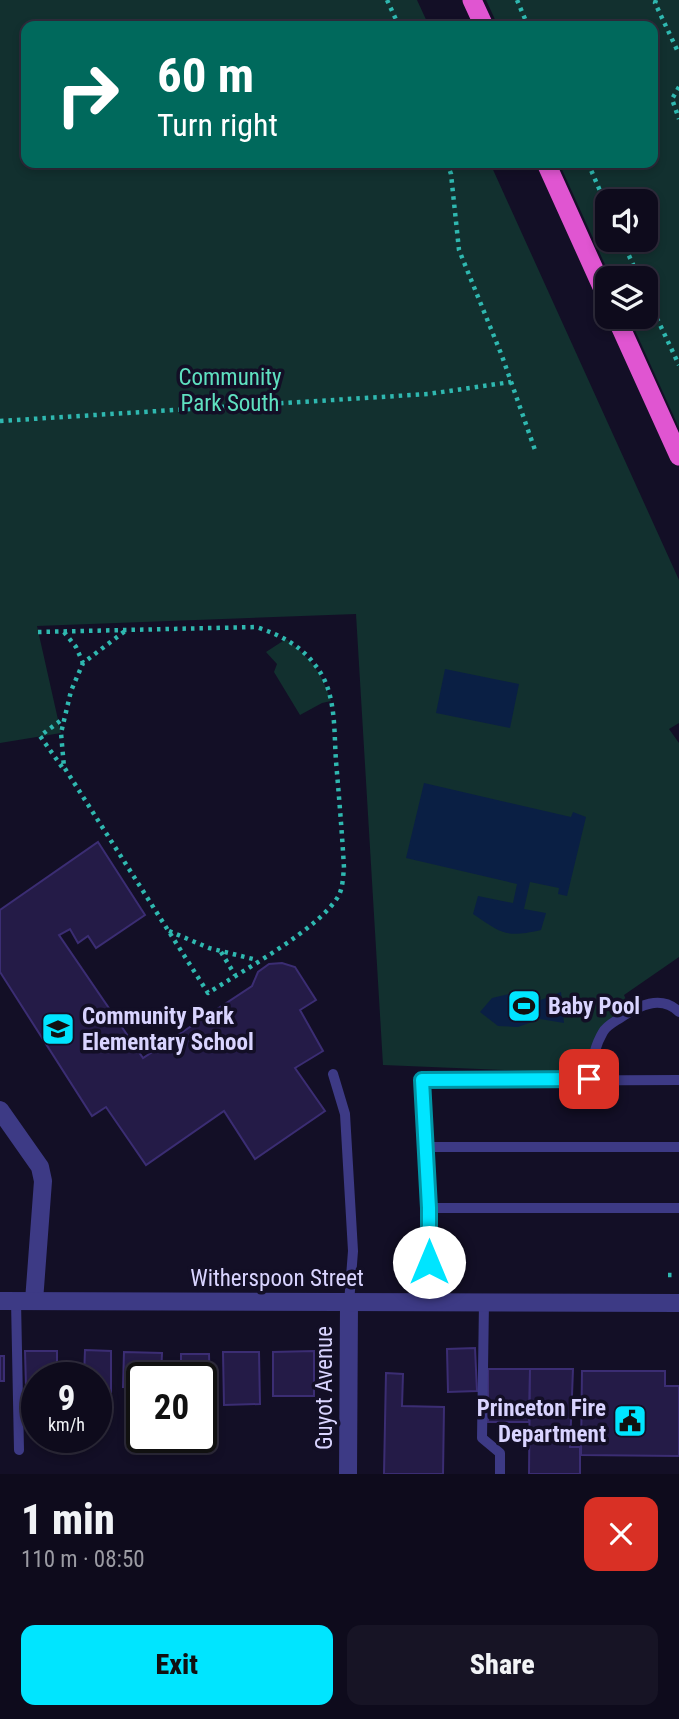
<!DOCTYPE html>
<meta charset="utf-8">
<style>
:root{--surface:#0e0b1c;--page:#171425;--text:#f1f3f6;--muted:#9b9ba3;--line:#2e2b3b;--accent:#00e5ff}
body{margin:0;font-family:"Roboto Condensed",sans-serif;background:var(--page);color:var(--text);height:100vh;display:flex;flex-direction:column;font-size:26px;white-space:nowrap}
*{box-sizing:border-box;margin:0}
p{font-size:23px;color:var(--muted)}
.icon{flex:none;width:38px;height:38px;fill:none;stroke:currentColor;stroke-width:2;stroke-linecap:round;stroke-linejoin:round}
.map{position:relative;height:1474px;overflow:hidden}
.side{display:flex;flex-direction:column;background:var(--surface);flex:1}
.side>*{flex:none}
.hud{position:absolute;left:21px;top:21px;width:637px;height:147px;border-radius:14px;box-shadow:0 4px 10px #0003,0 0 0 2px var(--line);background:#00695c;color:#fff;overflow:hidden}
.fabs{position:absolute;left:595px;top:189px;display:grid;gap:14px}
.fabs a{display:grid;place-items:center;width:63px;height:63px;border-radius:14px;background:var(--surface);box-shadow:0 4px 10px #0003,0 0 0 2px var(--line);font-size:35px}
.speed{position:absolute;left:21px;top:1362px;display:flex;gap:14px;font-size:35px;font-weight:700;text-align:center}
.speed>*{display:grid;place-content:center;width:91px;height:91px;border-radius:50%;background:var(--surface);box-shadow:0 4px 10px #0003,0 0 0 2px var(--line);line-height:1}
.speed small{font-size:18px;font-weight:400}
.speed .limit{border:4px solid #111;border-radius:10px;background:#fff;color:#111}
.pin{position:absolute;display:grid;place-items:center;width:60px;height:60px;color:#fff;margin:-30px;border-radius:14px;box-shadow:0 4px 10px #0006}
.me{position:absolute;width:77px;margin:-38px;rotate:0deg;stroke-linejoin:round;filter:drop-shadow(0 0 5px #0008)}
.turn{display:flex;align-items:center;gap:24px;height:147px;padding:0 21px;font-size:32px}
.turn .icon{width:91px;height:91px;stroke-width:2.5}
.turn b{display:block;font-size:49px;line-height:60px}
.round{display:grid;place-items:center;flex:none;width:74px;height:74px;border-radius:14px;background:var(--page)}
.summary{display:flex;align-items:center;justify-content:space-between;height:119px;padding:0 21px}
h1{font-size:42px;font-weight:800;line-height:52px}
.primary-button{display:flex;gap:14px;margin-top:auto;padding:14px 21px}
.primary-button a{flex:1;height:80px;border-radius:14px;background:var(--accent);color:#111;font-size:28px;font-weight:800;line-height:80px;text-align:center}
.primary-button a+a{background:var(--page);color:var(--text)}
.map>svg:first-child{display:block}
.green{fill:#12302f;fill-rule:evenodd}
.water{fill:#0a1f44}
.building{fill:#241b47;stroke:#3b2d73;stroke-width:2}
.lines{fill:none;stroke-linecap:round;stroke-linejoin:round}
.path{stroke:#2fb8b0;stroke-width:4.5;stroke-dasharray:3.5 5;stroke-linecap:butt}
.service{stroke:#3d3a85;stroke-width:10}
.minor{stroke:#3d3a85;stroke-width:18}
.tertiary{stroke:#3d3a85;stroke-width:18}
.trunk{stroke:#e055d1;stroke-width:19}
.route-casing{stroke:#0095a6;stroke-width:18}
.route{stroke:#00e5ff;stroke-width:12}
.labels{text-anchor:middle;stroke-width:7;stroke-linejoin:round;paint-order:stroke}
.park-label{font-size:23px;fill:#5fe0c0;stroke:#130f26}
.poi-label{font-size:23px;font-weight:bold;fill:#d9d4ff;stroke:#130f26;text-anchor:start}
.street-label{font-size:23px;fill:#d9d4ff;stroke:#130f26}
</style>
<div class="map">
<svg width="679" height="1474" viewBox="0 0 679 1474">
<rect width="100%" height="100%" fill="#130f26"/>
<!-- green -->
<g class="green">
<polygon points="0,0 417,0 429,26 26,26 26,163 490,163 679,580 679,723 669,729 679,743 679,957 624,995 631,1011 605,1035 592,1063 579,1073 383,1065 356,614 37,626 61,733 0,743"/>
<path d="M486,0h193v428l-50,-111h17v-39h-35l-52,-115h94v-137h-155zM607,201h39v39h-39z"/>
<path d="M286,639c25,20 35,32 45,62l-9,2 -22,12 -26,-43 3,-8 -11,-12z"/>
</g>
<!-- water -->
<g class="water">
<polygon points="445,669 519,684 510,728 436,713"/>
<path d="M424,783l147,34 2,-5 13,5 -19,79 -9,-2 1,-6 -29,-6 -6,27 22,4 -5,17c-36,8 -38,4 -68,-16l5,-18 35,7 4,-19 -111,-26z"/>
<polygon points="561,992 564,1023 540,1019 518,1027 498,1026 480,1012 492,998 513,993 538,1001"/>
</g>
<!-- building -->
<g class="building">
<polygon points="98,842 145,915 96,948 88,936 78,943 70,929 59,935 143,1058 252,986 258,972 269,964 282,963 295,967 316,1000 300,1010 323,1051 295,1068 325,1111 255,1159 224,1111 146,1165 106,1107 92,1116 0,972 0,910"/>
<polygon points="475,1348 477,1391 448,1392 447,1349"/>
<polygon points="85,1350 111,1351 111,1392 96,1391 96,1377 84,1377"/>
<polygon points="25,1351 57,1351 57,1377 37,1377 37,1387 26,1387"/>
<polygon points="314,1351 314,1396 273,1396 273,1352"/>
<polygon points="124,1352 162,1353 161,1377 142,1377 142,1388 123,1387"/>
<polygon points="223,1352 259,1352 260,1404 224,1405"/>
<polygon points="181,1354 209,1354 210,1397 201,1397 201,1377 181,1377"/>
<rect x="0" y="1356" width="4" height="25"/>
<polygon points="488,1369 530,1369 529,1422 488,1422"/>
<polygon points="530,1369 573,1369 570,1447 580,1447 580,1474 529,1474"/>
<polygon points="582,1371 665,1371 665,1386 679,1386 679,1456 581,1455"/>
<polygon points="386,1373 403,1374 402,1406 444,1407 443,1474 384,1474"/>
</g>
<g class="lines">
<!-- path -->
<g class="path">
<polyline points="387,0 399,26"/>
<polyline points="517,0 528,26"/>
<polyline points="656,0 655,3 679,54"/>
<polyline points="679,87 672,99 679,119"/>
<polyline points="447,163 451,174 459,250 502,356 535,450"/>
<polyline points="588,163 607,207"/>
<polyline points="622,240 639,278"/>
<polyline points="646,295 679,365"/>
<polyline points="0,421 428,394 511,382"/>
<path d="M38,632l218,-5c29,9 52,23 67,50 13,25 11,57 13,84 3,36 6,71 8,107 -1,8 -1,19 -5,27 -18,33 -97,76 -131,98l-144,-226 -3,-34 10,-42 12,-28 42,-32"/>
<polyline points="64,632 76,647 83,663"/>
<polyline points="62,767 40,736 64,718"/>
<polyline points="169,931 209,948 257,960"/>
<polyline points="221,952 235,975"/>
<polyline points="668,1275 673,1275"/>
</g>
<!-- service -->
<g class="service">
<polyline points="333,1074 345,1114 353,1251 349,1303"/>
<path d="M589,1079c3,-16 5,-32 14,-47 3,-6 11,-10 17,-14 18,-12 41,-24 59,-6"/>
<polyline points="679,1080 422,1081 429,1208 679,1208"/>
<polyline points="426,1147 679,1147"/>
<polyline points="16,1301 19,1450"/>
<polyline points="428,1302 429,1208"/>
<polyline points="484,1302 482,1438 500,1453 500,1474"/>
</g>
<!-- minor -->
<g class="minor">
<polyline points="0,1110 40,1167 43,1181 34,1301"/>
<polyline points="348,1474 349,1303"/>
</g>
<!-- tertiary -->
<polyline class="tertiary" points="0,1301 679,1303"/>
<!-- trunk -->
<g class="trunk">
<polyline points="472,0 484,26"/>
<polyline points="546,163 607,298"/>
<polyline points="616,317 679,456"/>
</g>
</g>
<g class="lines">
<defs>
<polyline id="route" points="429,1262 429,1208 422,1080 589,1079"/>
</defs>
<!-- route casing -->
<use href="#route" class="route-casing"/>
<!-- route -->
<use href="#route" class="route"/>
</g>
<!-- icons -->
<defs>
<symbol id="stadium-square" viewBox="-11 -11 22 22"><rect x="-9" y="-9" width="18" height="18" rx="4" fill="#00e5ff" stroke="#130f26"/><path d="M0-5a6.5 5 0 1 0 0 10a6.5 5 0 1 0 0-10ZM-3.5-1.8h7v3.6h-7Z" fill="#111"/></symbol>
<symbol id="school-square" viewBox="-11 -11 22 22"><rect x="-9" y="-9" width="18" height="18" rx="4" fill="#00e5ff" stroke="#130f26"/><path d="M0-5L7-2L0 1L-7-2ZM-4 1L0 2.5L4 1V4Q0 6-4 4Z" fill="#111"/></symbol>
<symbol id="civic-square" viewBox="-11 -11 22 22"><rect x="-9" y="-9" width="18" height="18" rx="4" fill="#00e5ff" stroke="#130f26"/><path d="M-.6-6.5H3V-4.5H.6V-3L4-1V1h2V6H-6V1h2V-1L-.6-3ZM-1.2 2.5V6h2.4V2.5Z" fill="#111"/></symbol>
</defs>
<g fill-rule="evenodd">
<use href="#stadium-square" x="505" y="987" width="38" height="38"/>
<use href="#school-square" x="39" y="1010" width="38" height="38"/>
<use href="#civic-square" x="611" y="1402" width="38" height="38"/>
</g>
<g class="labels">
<!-- park labels -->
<g class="park-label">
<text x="230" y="385">Community<tspan x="230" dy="26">Park South</tspan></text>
</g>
<!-- poi labels -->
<g class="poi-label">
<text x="548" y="1014">Baby Pool</text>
<text x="82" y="1024">Community Park<tspan x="82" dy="26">Elementary School</tspan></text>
<text x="606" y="1416" text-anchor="end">Princeton Fire<tspan x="606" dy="26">Department</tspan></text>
</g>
<!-- street labels -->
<g class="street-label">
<text x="277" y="1286">Witherspoon Street</text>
<text transform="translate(324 1388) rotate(-90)" y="8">Guyot Avenue</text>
</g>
</g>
</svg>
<div class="fabs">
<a><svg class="icon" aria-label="sound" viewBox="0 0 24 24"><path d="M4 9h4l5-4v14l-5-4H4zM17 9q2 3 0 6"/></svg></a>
<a><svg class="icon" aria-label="layers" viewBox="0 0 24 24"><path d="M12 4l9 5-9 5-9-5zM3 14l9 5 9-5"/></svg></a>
</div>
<div class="speed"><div>9<small>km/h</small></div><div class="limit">20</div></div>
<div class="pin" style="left:589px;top:1079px;background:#d93025"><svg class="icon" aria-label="arrive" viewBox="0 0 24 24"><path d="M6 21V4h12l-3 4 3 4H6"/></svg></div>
<svg class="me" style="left:429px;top:1262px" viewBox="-20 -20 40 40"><circle r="19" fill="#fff"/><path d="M0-13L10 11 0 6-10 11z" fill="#00e5ff"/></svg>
<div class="hud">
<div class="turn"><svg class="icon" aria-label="right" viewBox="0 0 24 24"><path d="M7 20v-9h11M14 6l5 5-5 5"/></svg><div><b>60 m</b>Turn right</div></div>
</div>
</div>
<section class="side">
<div class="summary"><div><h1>1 min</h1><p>110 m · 08:50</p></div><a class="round" style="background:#d93025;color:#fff"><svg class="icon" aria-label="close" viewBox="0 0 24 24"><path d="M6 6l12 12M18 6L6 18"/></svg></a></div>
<div class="primary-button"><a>Exit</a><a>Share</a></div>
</section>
